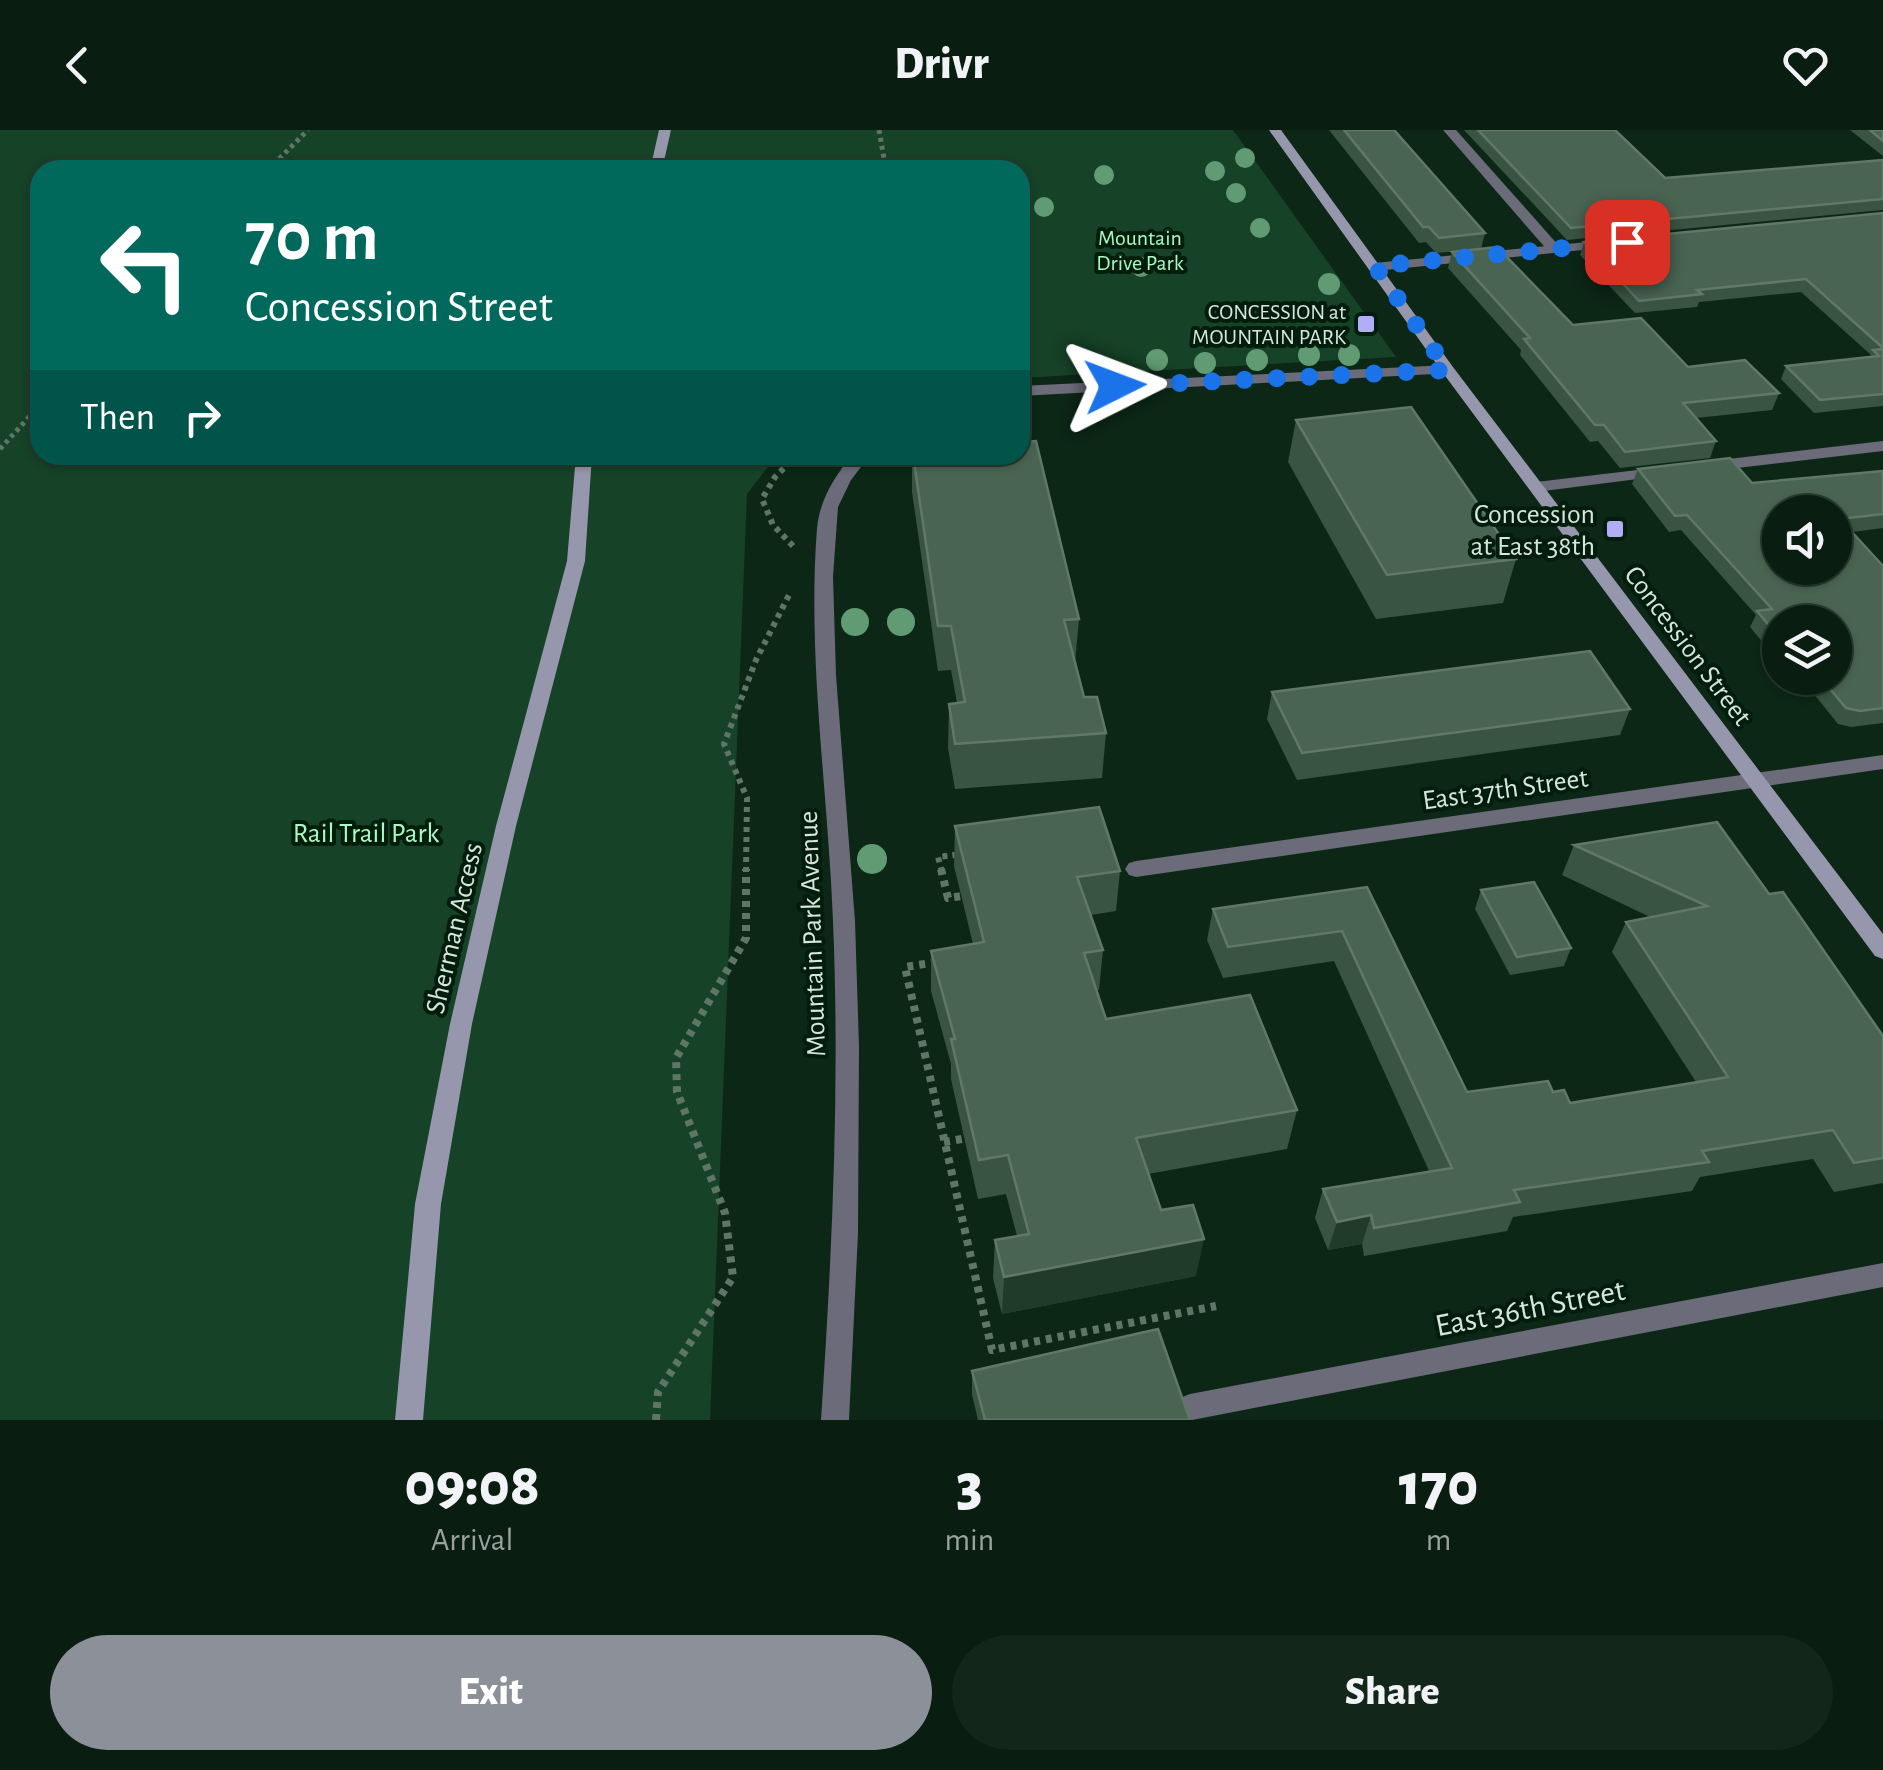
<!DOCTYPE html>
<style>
:root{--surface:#091d10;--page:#122619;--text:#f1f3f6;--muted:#99a29f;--line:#293b30;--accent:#8c9099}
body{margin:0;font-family:"Alegreya Sans",sans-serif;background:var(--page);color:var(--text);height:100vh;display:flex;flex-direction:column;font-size:38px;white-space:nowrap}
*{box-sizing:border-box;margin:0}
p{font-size:32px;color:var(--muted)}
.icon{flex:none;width:55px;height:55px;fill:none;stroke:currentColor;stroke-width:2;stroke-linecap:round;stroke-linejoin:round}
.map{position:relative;height:1290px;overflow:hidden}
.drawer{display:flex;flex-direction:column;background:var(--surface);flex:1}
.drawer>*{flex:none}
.banner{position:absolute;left:30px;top:30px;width:1000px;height:305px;border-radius:30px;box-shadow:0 2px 8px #0004,0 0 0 2px var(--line);background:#00695c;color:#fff;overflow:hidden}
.fabs{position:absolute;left:1762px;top:365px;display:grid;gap:20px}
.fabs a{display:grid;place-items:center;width:90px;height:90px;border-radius:50%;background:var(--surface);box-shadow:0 2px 8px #0004,0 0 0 2px var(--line);font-size:50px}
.pin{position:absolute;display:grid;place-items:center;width:85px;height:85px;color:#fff;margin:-42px;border-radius:20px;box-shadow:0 5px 15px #0006}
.me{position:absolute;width:110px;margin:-55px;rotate:87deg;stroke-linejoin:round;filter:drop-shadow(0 0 8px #0008)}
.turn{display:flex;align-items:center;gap:35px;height:210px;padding:0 50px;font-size:45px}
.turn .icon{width:130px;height:130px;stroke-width:2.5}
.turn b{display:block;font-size:70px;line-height:85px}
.then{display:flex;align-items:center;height:95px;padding:0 50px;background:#0003;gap:20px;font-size:38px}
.eta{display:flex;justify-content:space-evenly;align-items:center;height:170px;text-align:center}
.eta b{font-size:60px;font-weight:800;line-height:70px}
.action{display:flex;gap:20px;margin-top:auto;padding:20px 50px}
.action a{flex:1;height:115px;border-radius:60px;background:var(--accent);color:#fff;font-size:40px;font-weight:800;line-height:115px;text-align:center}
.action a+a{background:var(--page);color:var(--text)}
header{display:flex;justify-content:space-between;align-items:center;height:130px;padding:0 50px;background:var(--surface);font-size:45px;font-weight:800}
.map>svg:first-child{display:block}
.green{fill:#164227}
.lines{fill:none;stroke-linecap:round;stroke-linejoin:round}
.path-far2{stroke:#5f7667;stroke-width:5;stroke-dasharray:4 4;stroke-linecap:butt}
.path-far1{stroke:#5f7667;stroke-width:6;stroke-dasharray:5 5;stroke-linecap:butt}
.path{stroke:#5f7667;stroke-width:8;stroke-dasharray:6 6;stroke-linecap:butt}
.service{fill:#6b6b79;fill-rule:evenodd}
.minor{fill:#6b6b79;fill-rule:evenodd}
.secondary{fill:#9696ac;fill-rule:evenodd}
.tree{fill:#619b74}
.wall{fill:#395441}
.shaded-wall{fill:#203b29}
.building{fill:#4a6452;stroke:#607867;stroke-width:2.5;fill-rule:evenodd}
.route{stroke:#1a73e8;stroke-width:18;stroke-dasharray:0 32.4}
.poi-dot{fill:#b2adf9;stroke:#031d0d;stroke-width:4}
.labels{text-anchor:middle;stroke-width:8;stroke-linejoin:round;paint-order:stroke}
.far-park-label{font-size:22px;fill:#a7fac1;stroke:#031d0d}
.far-poi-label{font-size:22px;fill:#d6e6da;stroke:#031d0d;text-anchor:end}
.poi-label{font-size:28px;fill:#d6e6da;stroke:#031d0d;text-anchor:end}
.street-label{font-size:28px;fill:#d6e6da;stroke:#031d0d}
.park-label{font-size:28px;fill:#a7fac1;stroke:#031d0d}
.near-street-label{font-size:32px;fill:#d6e6da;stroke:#031d0d}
</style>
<header><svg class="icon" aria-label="back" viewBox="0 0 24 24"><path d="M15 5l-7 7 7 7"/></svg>Drivr<svg class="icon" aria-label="heart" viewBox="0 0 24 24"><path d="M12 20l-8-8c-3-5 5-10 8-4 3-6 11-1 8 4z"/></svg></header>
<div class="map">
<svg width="1883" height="1290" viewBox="0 0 1883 1290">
<rect width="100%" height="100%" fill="#0c2716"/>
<!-- green -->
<polygon class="green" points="0,0 1233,0 1396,227 1020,248 1020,40 40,40 40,325 777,325 747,364 710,1290 0,1290"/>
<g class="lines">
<!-- path-far2 -->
<g class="path-far2">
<polyline points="879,0 886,40"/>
<polyline points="268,40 308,0"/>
<polyline points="0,319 40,275"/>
</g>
<!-- path-far1 -->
<g class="path-far1">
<polyline points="793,416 773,395 762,369 775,347 797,325"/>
<polyline points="746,742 747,668 724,614 756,530 789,465"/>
<polyline points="942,742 938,727 962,724"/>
</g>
<!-- path -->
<g class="path">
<polyline points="941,739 948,768 962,766"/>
<polyline points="937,832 905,837 992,1220 1216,1176"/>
<polyline points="944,1012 973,1007"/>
<polyline points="656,1290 658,1262 733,1147 725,1083 677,962 676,928 746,808 746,739"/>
</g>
<!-- service -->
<polygon class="service" points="1443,0 1456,0 1559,116 1559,122 1549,122"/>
<!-- minor -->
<g class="minor">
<polygon points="1607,110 1612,111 1612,117 1375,141 1368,137 1375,133"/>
<polygon points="1448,235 1453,237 1453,243 1020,266 1020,256"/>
<polygon points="1883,311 1883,321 1711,341 1703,336 1711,331"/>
<path d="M853,325h17l-19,25 -13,27 -5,70 3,98 19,246 4,125 -1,187 -9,187h-28c11,-166 19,-332 12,-499 -5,-130 -26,-262 -16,-393 3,-28 17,-52 36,-73z"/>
<polygon points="1663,337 1671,342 1669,345 1536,362 1528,357 1536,352"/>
<polygon points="1883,625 1883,639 1136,747 1129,745 1125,739 1129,733 1136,731"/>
<polygon points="1883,1133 1883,1157 1192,1290 1180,1286 1176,1277 1180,1268 1190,1264"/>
</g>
<!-- secondary -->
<g class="secondary">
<polygon points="659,0 671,0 662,40 650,40"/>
<polygon points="1269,0 1281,0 1453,237 1883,804 1883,829 1875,826 1443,243"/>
<polygon points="576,325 592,325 585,431 516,696 472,894 441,1074 423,1290 395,1290 415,1074 450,894 496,696 567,431"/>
</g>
</g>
<!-- trees -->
<g class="tree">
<circle cx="1245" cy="28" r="10"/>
<circle cx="1215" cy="41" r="10"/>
<circle cx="1104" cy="45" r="10"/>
<circle cx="1236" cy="63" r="10"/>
<circle cx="1044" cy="77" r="10"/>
<circle cx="1260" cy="98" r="10"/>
<circle cx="1141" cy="137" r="10"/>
<circle cx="1329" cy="154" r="11"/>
<circle cx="1309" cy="225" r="11"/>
<circle cx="1349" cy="225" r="11"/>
<circle cx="1157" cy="230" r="11"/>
<circle cx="1257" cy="230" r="11"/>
<circle cx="1205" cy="233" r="11"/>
<circle cx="1097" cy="235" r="11"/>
<circle cx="855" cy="492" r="14"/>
<circle cx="901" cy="492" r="14"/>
<circle cx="872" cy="729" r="15"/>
</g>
<!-- wall -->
<g class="wall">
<polygon points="1329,0 1394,0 1485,103 1481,119 1436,123 1426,112 1419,113"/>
<polygon points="1464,0 1615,0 1665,48 1883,30 1883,80 1567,110"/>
<polygon points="1850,0 1883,0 1883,26"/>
<polygon points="1883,83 1883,276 1814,283 1781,249 1786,236 1870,227 1871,225 1801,162 1699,172 1697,177 1635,183 1580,125 1584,112"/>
<polygon points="1452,122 1573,195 1688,237 1779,263 1772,280 1696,288 1716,311 1710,328 1620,338 1598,311 1590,312 1520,225 1521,220 1448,138"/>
<polygon points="1296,290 1516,429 1503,473 1376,489 1288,332"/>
<polygon points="912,325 1020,325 1079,489 1075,533 1084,567 1106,603 1102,648 955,659 948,618 949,574 957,573 951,540 938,541 912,362"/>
<polygon points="1638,339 1752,353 1883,341 1883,398 1852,402 1883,436 1883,593 1851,597 1838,594 1801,548 1835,548 1780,492 1780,533 1750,497 1756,485 1681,400 1669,402 1632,354"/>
<polygon points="1272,562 1630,579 1620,605 1297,650 1267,589"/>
<polygon points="955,696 1120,741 1116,781 1091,785 1103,820 1099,860 1096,860 1106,889 1297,980 1287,1019 1148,1044 1161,1080 1196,1146 1002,1184 993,1148 995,1110 1017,1106 1006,1064 978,1069 951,949 951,934 931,861 931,821 973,814 954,736"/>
<polygon points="1574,715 1769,764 1883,906 1883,1053 1834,1062 1813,1029 1700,1047 1692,1061 1513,1087 1507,1101 1364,1126 1362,1114 1328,1120 1315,1088 1323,1059 1429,1041 1334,831 1223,848 1207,810 1213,779 1367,757 1467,962 1553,962 1570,973 1696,952 1612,822 1626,792 1650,787 1562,745"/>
<polygon points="1481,760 1571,818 1564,836 1510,845 1475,779"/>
<polygon points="972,1241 1190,1290 978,1290 972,1265"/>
</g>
<!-- shaded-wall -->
<g class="shaded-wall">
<polygon points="1371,1085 1362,1114 1328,1120 1337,1092"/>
<polygon points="1204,1109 1196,1146 1002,1184 1004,1147"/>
</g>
<!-- building -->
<g class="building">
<polygon points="1344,0 1394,0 1485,103 1439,108 1429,97 1423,97"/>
<polygon points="1478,0 1615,0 1665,48 1883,30 1883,69 1571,98"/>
<polygon points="1870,0 1883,0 1883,11"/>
<polygon points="1883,83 1883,218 1806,149 1697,160 1702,164 1639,171 1584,112"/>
<polygon points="1497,117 1573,195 1641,188 1688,237 1745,230 1779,263 1683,273 1716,311 1625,322 1604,295 1595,295 1524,209 1530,208 1452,122"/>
<polygon points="1883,219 1883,264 1820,270 1786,236 1879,226 1873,220"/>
<polygon points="1411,277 1516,429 1387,445 1296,290"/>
<polygon points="1036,311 1079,489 1064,490 1084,567 1097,567 1106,603 955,614 949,574 965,572 951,496 938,496 913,325 1020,325 1020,312"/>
<path d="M1730,328l22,25 131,-12v43l-43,5 43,47v142l-23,3 -14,-3 -25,-30h14v-56h-55v17l-23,-28 15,-2 -85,-94 -12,1 -37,-47zM1780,382h55v56h-55z"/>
<polygon points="1590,521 1630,579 1302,623 1272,562"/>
<polygon points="1099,677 1120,741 1077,747 1103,820 1084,823 1106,889 1250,865 1297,980 1136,1008 1161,1080 1193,1075 1204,1109 1004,1147 995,1110 1029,1104 1008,1025 979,1030 951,909 955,909 931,821 984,812 955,696"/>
<polygon points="1717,692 1769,764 1783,762 1883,906 1883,1028 1854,1033 1833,1000 1702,1021 1709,1032 1514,1060 1520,1072 1374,1098 1371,1085 1337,1092 1323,1059 1452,1038 1342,801 1228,817 1213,779 1367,757 1467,962 1548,951 1553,962 1564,960 1570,973 1728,947 1626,792 1707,776 1574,715"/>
<polygon points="1534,752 1571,818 1517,827 1481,760"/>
<polygon points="1158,1199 1190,1290 985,1290 972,1241"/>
</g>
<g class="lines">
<!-- route -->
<polyline class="route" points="1115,256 1448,240 1375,136 1627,112"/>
</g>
<!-- markers -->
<g class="poi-dot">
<rect x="1356" y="184" width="20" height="20" rx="5"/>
<rect x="1605" y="389" width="20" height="20" rx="5"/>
</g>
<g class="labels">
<!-- far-park labels -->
<g class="far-park-label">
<text x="1140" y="115">Mountain<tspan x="1140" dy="25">Drive Park</tspan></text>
</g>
<!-- far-poi labels -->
<g class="far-poi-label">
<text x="1346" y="189">CONCESSION at<tspan x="1346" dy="25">MOUNTAIN PARK</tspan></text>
</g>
<!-- poi labels -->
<g class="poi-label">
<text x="1595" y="393">Concession<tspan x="1595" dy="32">at East 38th</tspan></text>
</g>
<!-- street labels -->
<g class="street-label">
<text transform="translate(1689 515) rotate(53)" y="10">Concession Street</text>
<text transform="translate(1505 658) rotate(-8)" y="10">East 37th Street</text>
<text transform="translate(453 798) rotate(-77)" y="10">Sherman Access</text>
<text transform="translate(811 804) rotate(-92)" y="10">Mountain Park Avenue</text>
</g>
<!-- park labels -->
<g class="park-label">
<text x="366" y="712">Rail Trail Park</text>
</g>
<!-- near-street labels -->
<g class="near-street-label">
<text transform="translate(1530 1177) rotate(-11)" y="11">East 36th Street</text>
</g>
</g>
</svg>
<div class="fabs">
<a><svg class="icon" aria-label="sound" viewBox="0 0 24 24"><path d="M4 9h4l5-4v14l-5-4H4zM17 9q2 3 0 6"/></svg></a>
<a><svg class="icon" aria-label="layers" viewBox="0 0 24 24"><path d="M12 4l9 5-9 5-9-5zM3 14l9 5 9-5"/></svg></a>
</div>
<div class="pin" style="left:1627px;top:112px;background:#d93025"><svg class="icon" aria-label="arrive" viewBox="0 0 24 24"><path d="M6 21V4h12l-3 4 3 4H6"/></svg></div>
<svg class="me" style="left:1115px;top:256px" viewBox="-20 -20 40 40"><path d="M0-17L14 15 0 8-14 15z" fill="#1a73e8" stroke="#fff" stroke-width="4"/></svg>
<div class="banner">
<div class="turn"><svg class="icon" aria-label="left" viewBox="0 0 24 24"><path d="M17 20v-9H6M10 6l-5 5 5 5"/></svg><div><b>70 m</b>Concession Street</div></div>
<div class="then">Then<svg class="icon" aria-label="right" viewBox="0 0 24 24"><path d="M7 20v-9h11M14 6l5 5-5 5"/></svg></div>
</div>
</div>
<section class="drawer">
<div class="eta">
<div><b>09:08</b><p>Arrival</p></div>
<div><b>3</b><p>min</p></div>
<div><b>170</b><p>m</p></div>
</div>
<div class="action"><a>Exit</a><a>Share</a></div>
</section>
